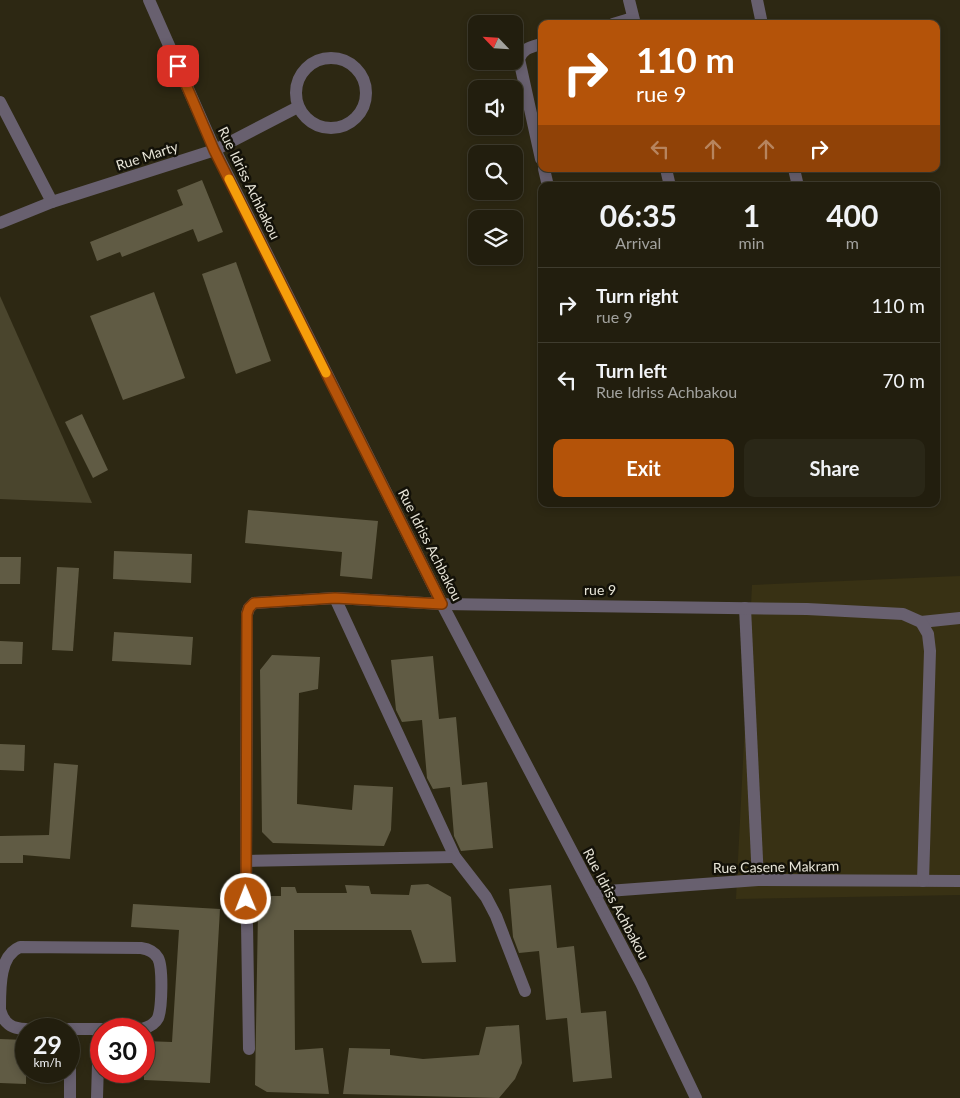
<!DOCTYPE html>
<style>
:root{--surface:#221e0e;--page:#2a2717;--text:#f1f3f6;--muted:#a2a29e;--line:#3f3c2e;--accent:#b45309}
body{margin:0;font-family:Lato,sans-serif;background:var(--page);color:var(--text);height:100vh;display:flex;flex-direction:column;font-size:19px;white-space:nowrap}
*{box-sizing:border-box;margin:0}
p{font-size:16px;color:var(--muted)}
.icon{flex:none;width:28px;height:28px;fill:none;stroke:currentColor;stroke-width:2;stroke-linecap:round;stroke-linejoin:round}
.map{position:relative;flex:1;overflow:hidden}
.side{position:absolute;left:538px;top:182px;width:402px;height:325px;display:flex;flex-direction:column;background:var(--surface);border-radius:10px;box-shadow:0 2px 8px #0003,0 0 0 1px var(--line)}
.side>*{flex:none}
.guide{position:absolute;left:538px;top:20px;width:402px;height:152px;border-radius:10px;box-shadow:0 2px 8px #0003,0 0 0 1px var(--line);background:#b45309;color:#fff;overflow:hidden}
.needle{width:32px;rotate:295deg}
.buttons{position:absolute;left:468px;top:15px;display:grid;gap:10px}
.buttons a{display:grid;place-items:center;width:55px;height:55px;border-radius:10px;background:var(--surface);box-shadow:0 2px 8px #0003,0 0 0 1px var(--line);font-size:25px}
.speed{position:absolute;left:15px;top:1018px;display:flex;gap:10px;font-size:25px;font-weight:700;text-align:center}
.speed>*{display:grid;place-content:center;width:65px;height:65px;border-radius:50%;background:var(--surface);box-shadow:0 2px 8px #0003,0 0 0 1px var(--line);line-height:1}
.speed small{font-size:12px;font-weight:400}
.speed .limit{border:8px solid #d22;background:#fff;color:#111}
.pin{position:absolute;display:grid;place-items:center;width:42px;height:42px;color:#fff;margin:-21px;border-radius:10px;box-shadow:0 2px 8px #0006}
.me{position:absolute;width:55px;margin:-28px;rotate:359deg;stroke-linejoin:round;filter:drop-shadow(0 0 4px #0008)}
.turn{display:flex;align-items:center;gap:18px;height:105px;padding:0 15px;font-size:22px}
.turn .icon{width:65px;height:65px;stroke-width:2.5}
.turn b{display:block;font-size:35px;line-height:42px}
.lanes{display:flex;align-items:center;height:48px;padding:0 15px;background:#0003;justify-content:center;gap:25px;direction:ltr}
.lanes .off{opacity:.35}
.eta{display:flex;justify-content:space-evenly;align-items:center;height:85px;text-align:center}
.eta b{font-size:30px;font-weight:700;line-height:35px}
.cta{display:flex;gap:10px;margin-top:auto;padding:10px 15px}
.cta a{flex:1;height:58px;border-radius:10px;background:var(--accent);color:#fff;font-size:20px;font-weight:700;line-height:58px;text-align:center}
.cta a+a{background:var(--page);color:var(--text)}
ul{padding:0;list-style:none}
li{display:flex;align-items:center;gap:15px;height:75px;padding:0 15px;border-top:1px solid var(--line)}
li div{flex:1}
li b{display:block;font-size:19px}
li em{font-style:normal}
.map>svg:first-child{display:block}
.built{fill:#383114}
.green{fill:#4a452d}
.building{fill:#605b44}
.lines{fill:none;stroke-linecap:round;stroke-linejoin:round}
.minor{stroke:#68606f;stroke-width:12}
.route-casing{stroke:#753606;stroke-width:12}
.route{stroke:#b45309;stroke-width:9}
.slow{stroke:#f59e0b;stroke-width:9}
.labels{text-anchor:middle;stroke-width:5;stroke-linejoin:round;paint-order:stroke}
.street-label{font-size:14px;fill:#e8e5d8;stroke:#131108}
</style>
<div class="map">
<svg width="960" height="1098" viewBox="0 0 960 1098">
<rect width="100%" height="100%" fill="#2d2813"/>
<!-- built -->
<polygon class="built" points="960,576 960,895 736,899 752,585"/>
<!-- green -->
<polygon class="green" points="0,296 92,503 0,499"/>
<!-- building -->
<g class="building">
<polygon points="202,180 223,232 198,242 193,229 122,257 120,252 97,261 90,242 183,205 177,190"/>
<polygon points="236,262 271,361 236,374 202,274"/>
<polygon points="154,292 185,378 123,400 90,316"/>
<polygon points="82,414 108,470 93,478 65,422"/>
<polygon points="248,510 378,521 372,579 340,576 342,552 245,543"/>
<polygon points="114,551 192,554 191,583 113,579"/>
<polygon points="0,557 21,557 20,584 0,584"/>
<polygon points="57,567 79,568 73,651 52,650"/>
<polygon points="114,632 193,637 191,665 112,661"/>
<polygon points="0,641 23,642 22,664 0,664"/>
<polygon points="272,655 320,657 318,689 299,693 297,804 352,810 354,785 393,787 391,830 384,846 273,843 262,832 260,670"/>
<polygon points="433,656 439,719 456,717 462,785 487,782 493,848 461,851 454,836 450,787 433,789 427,778 422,720 402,722 396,710 391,660"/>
<polygon points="0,744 25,745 24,771 0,770"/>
<polygon points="54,763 78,765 70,859 23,855 23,863 0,863 0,836 49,835"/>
<polygon points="428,884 451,897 456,962 422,963 411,930 294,930 295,1050 323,1048 329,1094 267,1092 255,1085 258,911 270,896 281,896 281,887 295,887 297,893 347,893 345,885 369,886 371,894 409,895 411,885"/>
<polygon points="551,885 557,948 574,946 581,1013 606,1011 612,1078 573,1082 567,1018 546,1020 539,951 519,953 513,937 509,889"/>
<polygon points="133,904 220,909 210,1083 144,1080 144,1041 172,1042 179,930 131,927"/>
<polygon points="519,1025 522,1063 515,1079 499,1098 343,1094 349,1048 390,1049 390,1055 423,1059 479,1055 486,1027"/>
<polygon points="0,1039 26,1040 26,1084 0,1083"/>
</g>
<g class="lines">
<!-- minor -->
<g class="minor">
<polyline points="149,0 215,150 442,604 641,983 696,1098"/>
<polyline points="629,0 635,24"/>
<polyline points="757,0 762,24"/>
<polyline points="613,24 633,18"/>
<path d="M541,44c-10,3 -18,4 -22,15l22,100"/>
<circle cx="331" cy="93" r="35"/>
<polyline points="0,102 52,202"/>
<polyline points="544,169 548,186"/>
<polyline points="666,169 670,186"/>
<polyline points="794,169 798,186"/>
<polyline points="0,223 52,202 215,150 298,107"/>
<polyline points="335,598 455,857 486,897 496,916 525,991"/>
<polyline points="745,608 758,880"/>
<polyline points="921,622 960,618"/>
<polyline points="246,861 455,857"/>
<polyline points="594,892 758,880 960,881"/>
<path d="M0,1008c0,-23 0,-53 20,-61l121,1c7,1 13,3 17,10 5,9 4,50 0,60 -3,6 -9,9 -16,11"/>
<path d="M0,1010c4,14 12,19 26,19"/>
<polyline points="69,1029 101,1029"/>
<polyline points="70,1029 70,1098"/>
<polyline points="249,1049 246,861 247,614 249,608 254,603 335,598 442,604 807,609 903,614 921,622 928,634 930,651 923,881"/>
<polyline points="97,1098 99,1029"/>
</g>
</g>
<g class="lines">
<defs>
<polyline id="route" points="178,66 214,150 442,604 335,598 254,603 249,608 247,614 246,899"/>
</defs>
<!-- route casing -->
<use href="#route" class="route-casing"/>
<!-- route -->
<use href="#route" class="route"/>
<!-- slow -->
<polyline class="slow" points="229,179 326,373"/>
</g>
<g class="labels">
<!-- street labels -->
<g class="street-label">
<text transform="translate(147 156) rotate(-18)" y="5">Rue Marty</text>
<text transform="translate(249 183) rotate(64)" y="5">Rue Idriss Achbakou</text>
<text transform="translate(430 545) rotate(63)" y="5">Rue Idriss Achbakou</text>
<text x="600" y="595">rue 9</text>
<text transform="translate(776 867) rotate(-1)" y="5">Rue Casene Makram</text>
<text transform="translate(616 904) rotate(62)" y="5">Rue Idriss Achbakou</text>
</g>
</g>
</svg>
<div class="buttons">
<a><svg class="needle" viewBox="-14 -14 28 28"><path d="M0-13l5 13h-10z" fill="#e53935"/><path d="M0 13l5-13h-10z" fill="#a2a29e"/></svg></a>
<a><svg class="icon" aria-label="sound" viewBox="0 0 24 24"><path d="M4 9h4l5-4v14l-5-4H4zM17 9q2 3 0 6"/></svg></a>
<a><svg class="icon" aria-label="search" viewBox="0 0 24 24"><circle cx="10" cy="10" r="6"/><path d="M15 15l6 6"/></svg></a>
<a><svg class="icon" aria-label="layers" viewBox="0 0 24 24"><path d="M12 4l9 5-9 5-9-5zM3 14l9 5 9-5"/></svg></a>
</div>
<div class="speed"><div>29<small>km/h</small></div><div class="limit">30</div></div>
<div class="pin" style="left:178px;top:66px;background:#d93025"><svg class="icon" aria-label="arrive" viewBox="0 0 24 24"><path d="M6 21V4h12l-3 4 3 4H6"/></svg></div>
<svg class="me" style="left:246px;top:899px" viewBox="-20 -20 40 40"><circle r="17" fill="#b45309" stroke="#fff" stroke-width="3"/><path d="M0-11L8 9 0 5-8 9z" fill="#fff"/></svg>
<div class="guide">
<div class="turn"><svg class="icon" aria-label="right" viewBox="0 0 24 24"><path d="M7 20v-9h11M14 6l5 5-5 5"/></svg><div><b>110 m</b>rue 9</div></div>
<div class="lanes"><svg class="icon off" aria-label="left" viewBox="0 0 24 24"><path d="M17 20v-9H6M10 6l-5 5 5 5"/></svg><svg class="icon off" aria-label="ahead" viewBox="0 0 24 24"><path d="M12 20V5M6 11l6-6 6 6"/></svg><svg class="icon off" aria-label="ahead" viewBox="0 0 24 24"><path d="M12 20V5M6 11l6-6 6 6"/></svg><svg class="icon" aria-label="right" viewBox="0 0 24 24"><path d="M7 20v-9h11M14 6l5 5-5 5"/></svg></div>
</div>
<section class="side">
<div class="eta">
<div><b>06:35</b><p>Arrival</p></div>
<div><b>1</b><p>min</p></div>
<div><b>400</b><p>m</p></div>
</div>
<ul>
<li><svg class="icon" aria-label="right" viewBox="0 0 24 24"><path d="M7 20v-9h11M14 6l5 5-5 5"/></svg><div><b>Turn right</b><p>rue 9</p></div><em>110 m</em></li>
<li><svg class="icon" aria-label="left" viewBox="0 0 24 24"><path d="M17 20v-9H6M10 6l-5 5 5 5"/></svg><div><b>Turn left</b><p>Rue Idriss Achbakou</p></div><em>70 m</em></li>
</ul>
<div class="cta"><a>Exit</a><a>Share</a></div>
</section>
</div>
